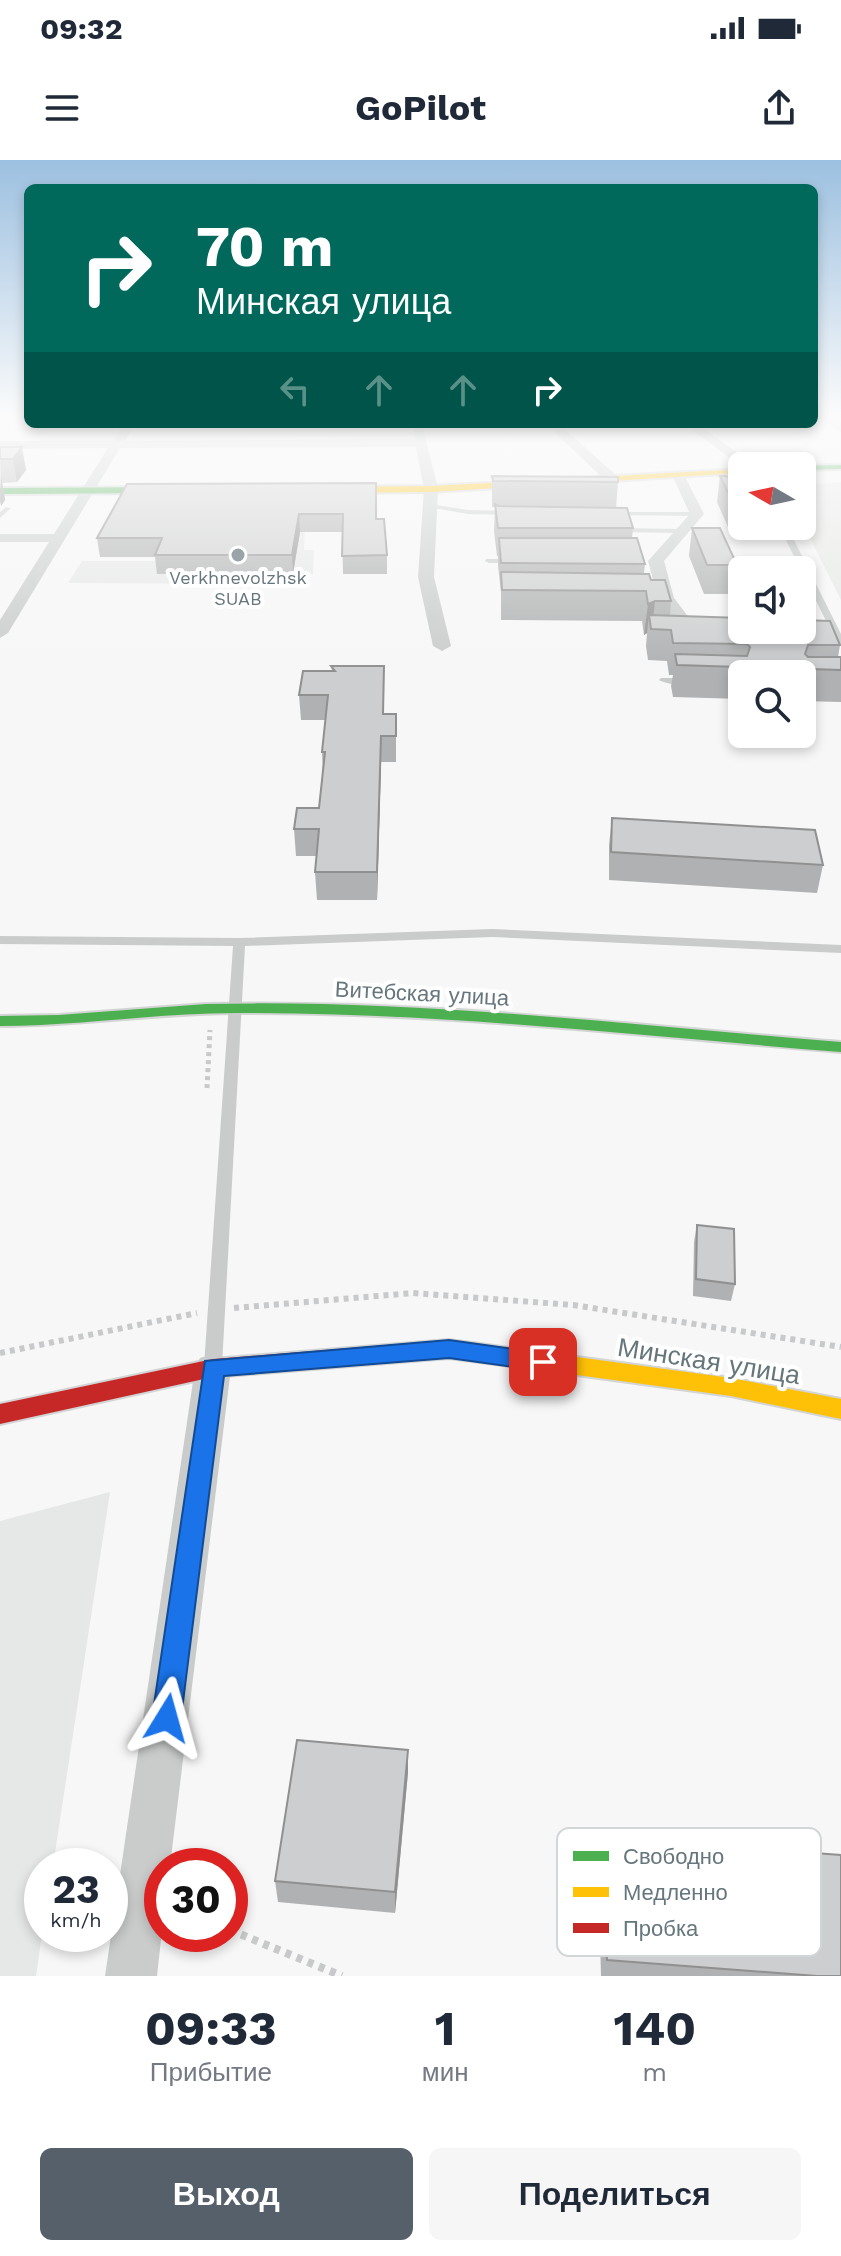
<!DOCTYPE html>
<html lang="ru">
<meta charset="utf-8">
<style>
:root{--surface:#fff;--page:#f6f6f7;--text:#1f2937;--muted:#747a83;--accent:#56606a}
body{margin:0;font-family:"Work Sans",sans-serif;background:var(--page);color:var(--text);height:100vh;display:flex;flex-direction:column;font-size:30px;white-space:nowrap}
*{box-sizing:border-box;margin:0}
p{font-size:26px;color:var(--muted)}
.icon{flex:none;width:44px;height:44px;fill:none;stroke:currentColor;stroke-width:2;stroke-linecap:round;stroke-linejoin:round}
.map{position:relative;height:1816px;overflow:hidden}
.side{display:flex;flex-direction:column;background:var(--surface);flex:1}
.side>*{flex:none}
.banner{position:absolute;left:24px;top:24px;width:794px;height:244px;border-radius:12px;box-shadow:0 4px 12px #0003;background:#00695c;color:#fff;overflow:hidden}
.needle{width:52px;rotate:279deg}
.tools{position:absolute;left:728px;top:292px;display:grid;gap:16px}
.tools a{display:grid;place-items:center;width:88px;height:88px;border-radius:12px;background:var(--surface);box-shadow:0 4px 12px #0003;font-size:40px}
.speed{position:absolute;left:24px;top:1688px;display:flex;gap:16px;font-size:40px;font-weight:700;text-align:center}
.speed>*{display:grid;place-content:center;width:104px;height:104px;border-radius:50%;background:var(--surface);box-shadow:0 4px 12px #0003;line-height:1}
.speed small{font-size:20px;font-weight:400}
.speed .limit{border:12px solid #d22;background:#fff;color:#111}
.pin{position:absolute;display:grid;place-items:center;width:68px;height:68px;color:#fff;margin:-34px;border-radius:16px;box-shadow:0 4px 12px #0006}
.me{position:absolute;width:88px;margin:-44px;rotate:8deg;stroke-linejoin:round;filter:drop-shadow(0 0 6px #0008)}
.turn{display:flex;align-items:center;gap:28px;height:168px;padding:0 40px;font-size:36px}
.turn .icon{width:104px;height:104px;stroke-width:2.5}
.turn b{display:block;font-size:56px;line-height:68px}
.lanes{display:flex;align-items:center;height:76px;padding:0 40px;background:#0003;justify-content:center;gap:40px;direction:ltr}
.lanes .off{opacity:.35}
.eta{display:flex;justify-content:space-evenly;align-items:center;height:136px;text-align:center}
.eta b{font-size:48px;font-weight:700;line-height:56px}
.primary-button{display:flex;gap:16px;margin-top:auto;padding:16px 40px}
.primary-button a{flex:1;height:92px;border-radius:12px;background:var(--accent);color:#fff;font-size:32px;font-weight:700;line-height:92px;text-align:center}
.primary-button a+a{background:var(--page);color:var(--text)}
.status{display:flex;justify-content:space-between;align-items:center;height:56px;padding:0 40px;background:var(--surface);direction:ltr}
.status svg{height:22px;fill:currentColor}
header{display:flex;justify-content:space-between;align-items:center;height:104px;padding:0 40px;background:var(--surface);font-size:36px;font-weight:700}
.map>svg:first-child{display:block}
.built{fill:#e6e8e7}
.green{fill:#e6e9e5}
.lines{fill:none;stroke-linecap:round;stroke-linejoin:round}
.fast-casing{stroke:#d3d4d4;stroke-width:4}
.slow-casing{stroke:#d3d4d4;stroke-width:4}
.jam-casing{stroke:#d3d4d4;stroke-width:4}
.path-far2{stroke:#c8c9ca;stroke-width:5;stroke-dasharray:4 4;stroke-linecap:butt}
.path-far1{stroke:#c8c9ca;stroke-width:6;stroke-dasharray:5 5;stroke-linecap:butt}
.path{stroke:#c8c9ca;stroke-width:8;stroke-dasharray:6 6;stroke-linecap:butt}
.lane{fill:#cacccc;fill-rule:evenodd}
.street{fill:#cacccc;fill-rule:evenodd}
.fast{fill:#4caf50;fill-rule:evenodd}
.slow{fill:#ffc107;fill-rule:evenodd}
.jam{fill:#c62828;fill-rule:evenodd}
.wall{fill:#b0b1b2}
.shaded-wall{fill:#909091}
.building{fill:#cdcecf;stroke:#909091;stroke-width:2}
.route{fill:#1a73e8;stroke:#114b97;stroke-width:2}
.poi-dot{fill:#99a3a8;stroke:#fff;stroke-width:3}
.labels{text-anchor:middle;stroke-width:8;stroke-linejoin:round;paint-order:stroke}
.far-poi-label{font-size:18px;fill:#66767d;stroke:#fff}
.street-label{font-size:22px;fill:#66767d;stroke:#fff}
.near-street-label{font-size:26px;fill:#66767d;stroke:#fff}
.key{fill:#fff;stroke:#d1d6d8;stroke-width:2}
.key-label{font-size:22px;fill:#66767d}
</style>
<div class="status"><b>09:32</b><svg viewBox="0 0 49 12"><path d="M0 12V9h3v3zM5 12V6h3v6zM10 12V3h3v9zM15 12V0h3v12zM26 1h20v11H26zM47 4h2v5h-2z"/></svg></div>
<header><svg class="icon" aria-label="menu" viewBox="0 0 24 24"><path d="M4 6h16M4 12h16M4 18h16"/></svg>GoPilot<svg class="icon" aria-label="share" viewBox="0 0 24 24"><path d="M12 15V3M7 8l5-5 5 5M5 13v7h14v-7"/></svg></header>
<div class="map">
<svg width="841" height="1816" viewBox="0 0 841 1816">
<rect width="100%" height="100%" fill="#f7f7f7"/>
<!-- built -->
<g class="built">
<polygon points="305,365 304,390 314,390 313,414 263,419 262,424 68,423 82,401 153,401"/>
<polygon points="110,1332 53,1706 42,1706 42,1774 36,1816 0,1816 0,1361"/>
</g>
<!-- green -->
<polygon class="green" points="841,322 841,440 802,362 802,325"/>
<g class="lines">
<defs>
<g id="fast">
<polygon points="841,305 841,309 802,310 800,306"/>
<polygon points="0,328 176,327 180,330 176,333 0,334"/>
<path d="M206,844c212,-5 424,21 635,38v10c-201,-16 -403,-40 -605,-39 -79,0 -157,13 -236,13v-10l59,-1z"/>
</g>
<g id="slow">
<polygon points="742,309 742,313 431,332 320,333 316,330 320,327 431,326"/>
<polygon points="540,1192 731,1218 841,1239 841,1259 731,1236 540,1210 532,1207 529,1201 532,1195"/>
</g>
<polygon id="jam" points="449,1180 540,1192 548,1195 551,1201 548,1207 540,1210 449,1198 213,1217 0,1264 0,1244 213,1199"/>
</defs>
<!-- fast casing -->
<use href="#fast" class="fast-casing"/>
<!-- slow casing -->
<use href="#slow" class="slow-casing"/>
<!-- jam casing -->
<use href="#jam" class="jam-casing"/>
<!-- path-far2 -->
<polyline class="path-far2" points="207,928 210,870"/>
<!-- path-far1 -->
<g class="path-far1">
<polyline points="234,1148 413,1133 573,1145 841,1187"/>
<polyline points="0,1193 197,1153"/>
</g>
<!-- path -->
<polyline class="path" points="230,1770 342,1816"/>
<!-- lane -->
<g class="lane">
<polygon points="430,344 468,350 513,351 516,353 513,355 468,354 428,347"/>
<polygon points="6,347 11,348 0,358 0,352"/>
<polygon points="608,352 697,352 700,354 697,356 610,355"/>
<polygon points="779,366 787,366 841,474 841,486 837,483"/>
<polygon points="614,368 681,369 685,371 681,373 617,372"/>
<polygon points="486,399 517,399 521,401 517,403 489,403 485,401"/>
<path d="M661,518h30l5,3c-8,5 -29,4 -37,-1z"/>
<polygon points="492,769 841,785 841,793 492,777 245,786 222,1206 219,1211 213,1213 207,1211 204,1206 233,786 0,784 0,776 239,778"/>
</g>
<!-- street -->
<g class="street">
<polygon points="818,258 832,258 841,263 841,272"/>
<polygon points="123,264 135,264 125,281 415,279 412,266 422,264 438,329 434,417 451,486 442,491 433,486 418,417 424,329 416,287 120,288 8,473 0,478 0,460 49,382 0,382 0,374 54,374 108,288 0,289 0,281 113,281"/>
<polygon points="546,264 559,264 617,316 617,322 607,322"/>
<polygon points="684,264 698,264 755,306 742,307"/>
<polygon points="678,311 684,315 704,354 664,401 674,438 706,480 697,485 691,484 658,438 648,401 690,354 672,315"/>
<polygon points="213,1194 226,1198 231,1208 170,1706 162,1706 162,1771 157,1816 105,1816 195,1208 200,1198"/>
</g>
<!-- fast -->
<use href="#fast" class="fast"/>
<!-- slow -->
<use href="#slow" class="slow"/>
<!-- jam -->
<use href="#jam" class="jam"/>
</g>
<!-- wall -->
<g class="wall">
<polygon points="0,287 26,310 17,322 2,323 5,340 1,346"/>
<polygon points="492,316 618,322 616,348 633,368 632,378 645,404 644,413 671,441 670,456 840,485 838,497 841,497 841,542 802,541 802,514 742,514 742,539 673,537 671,526 673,515 669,515 667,501 648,500 646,486 647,473 644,475 642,461 501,460 501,432 498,406 498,396 497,396 494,371 495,347 492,347"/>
<polygon points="720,316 742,317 742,366 752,366 752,368 728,367 717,342"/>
<polygon points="127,324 376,359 387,395 387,414 343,414 342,372 300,372 293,413 157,414 155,397 100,397 97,378"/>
<polygon points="692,368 737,405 733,434 704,434 689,396"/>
<polygon points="331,506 384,554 396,554 396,602 381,602 377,740 317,740 315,712 317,696 296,696 294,669 319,648 323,614 322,592 325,560 301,560 299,535 332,511"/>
<polygon points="612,658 823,705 817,733 609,720 609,685"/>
<polygon points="697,1065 735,1124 731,1141 693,1136 694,1082"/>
<polygon points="408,1590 408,1612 395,1753 278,1742 275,1721"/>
<polygon points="603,1677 841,1816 601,1816 598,1705"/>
</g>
<!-- shaded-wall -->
<g class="shaded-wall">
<polygon points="22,287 26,310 17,322 13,299"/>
<polygon points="1,316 5,340 1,346 0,340"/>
<polygon points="299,354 300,372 293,413 292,395"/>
<polygon points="655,441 652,469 649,455 647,473 644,475 648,444"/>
<polygon points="381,576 381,602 377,740 377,712"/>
<polygon points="408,1590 408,1612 395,1753 395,1732"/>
</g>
<!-- building -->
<g class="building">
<polygon points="0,287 22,287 13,299 0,299"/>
<polygon points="492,316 618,317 618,322 493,321"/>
<polygon points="720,316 742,317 742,341 732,341"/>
<polygon points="376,323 376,359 384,359 387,395 342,396 343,354 299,354 292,395 155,395 162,378 97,378 127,324"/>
<polygon points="495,344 498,346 627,348 633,368 498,368"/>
<polygon points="692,368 720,368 737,405 707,405"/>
<polygon points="499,378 637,378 645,404 501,403"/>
<polygon points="501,412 649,414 651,420 665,420 671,441 655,441 648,444 646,431 502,430"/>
<polygon points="649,455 742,458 742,470 802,470 802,460 830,461 840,485 808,485 805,494 808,497 841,497 841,510 677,505 675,494 747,496 750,487 747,484 673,483 671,470 651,469"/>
<polygon points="331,506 384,506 383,554 396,554 396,576 381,576 377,712 315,712 319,669 294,669 297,648 319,648 325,592 322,592 328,535 299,535 303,511 335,511"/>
<polygon points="612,658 815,670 823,705 611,692"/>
<polygon points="697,1065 734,1069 735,1124 696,1119"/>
<polygon points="297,1580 408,1590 395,1732 275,1721"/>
<polygon points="603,1677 841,1695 841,1816 817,1816 607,1800"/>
</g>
<!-- sky -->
<linearGradient id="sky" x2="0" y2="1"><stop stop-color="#9cc0e0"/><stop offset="0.5" stop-color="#fbfbfb"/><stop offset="1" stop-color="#fbfbfb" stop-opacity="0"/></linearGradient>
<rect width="841" height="512" fill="url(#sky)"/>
<!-- route -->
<polygon class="route" points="449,1180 543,1193 551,1196 554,1202 551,1208 543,1211 449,1198 224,1216 181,1558 177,1568 167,1573 157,1568 152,1558 205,1201"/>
<!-- markers -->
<circle class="poi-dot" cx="238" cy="395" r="8"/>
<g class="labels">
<!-- far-poi labels -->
<g class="far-poi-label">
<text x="238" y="424">Verkhnevolzhsk<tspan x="238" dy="21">SUAB</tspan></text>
</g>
<!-- street labels -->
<g class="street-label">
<text transform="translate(422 833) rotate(3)" y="8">Витебская улица</text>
</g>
<!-- near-street labels -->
<g class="near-street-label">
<text transform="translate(709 1201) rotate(9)" y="9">Минская улица</text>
</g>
</g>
<!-- legend -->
<rect x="557" y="1668" width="264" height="128" rx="12" class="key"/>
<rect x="573" y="1691" width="36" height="10" fill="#4caf50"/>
<rect x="573" y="1727" width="36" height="10" fill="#ffc107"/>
<rect x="573" y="1763" width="36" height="10" fill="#c62828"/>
<g class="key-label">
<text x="623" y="1704">Свободно</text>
<text x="623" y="1740">Медленно</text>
<text x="623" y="1776">Пробка</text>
</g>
</svg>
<div class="tools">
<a><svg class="needle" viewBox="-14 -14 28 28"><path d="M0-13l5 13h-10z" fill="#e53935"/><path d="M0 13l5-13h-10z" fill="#747a83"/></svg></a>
<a><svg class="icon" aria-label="sound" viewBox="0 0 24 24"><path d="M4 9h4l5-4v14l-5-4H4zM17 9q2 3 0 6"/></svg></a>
<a><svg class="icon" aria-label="search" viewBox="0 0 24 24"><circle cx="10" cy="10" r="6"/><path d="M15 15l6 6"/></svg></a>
</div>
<div class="speed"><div>23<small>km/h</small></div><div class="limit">30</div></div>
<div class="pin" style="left:543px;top:1202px;background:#d93025"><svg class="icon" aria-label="arrive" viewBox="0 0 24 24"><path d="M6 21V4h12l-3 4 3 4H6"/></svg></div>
<svg class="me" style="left:167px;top:1558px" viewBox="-20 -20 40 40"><path d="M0-17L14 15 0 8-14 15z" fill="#1a73e8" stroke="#fff" stroke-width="4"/></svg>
<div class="banner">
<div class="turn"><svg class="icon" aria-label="right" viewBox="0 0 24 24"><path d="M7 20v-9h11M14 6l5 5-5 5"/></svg><div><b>70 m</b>Минская улица</div></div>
<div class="lanes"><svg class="icon off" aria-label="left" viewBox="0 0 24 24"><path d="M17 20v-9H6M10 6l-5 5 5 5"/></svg><svg class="icon off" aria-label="ahead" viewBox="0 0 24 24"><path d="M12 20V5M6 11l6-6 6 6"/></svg><svg class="icon off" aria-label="ahead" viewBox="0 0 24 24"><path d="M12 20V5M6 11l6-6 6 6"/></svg><svg class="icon" aria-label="right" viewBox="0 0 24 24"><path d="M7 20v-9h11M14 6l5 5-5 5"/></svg></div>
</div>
</div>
<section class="side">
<div class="eta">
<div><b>09:33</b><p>Прибытие</p></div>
<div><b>1</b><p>мин</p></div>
<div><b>140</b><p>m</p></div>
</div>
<div class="primary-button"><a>Выход</a><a>Поделиться</a></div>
</section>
